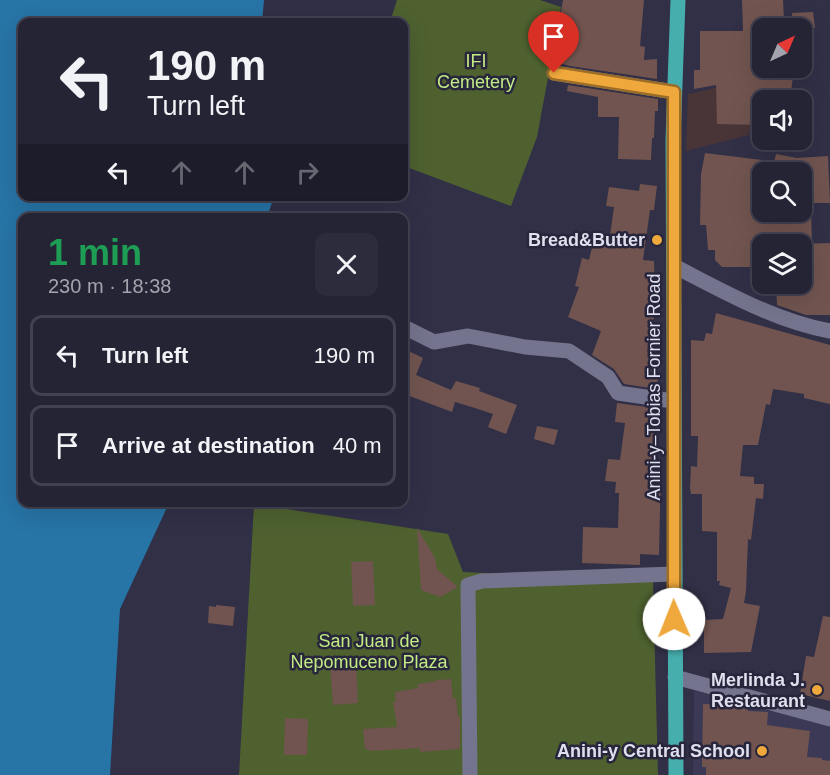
<!DOCTYPE html>
<meta charset="utf-8">
<style>
:root{--surface:#252435;--page:#2d2c3d;--text:#f1f3f6;--muted:#a3a4ad;--line:#424150}
body{margin:0;font-family:Helvetica,sans-serif;background:var(--page);color:var(--text);height:100vh;display:flex;flex-direction:column;font-size:22px;white-space:nowrap}
*{box-sizing:border-box;margin:0}
p{font-size:20px;color:var(--muted)}
.icon{flex:none;width:33px;height:33px;fill:none;stroke:currentColor;stroke-width:2;stroke-linecap:round;stroke-linejoin:round}
.map{position:relative;flex:1;overflow:hidden}
.details{position:absolute;left:18px;top:213px;width:390px;height:294px;display:flex;flex-direction:column;background:var(--surface);border-radius:12px;box-shadow:0 6px 24px #0002,0 0 0 2px var(--line)}
.details>*{flex:none}
.hud{position:absolute;left:18px;top:18px;width:390px;height:183px;border-radius:12px;box-shadow:0 6px 24px #0002,0 0 0 2px var(--line);background:#252435;color:var(--text);overflow:hidden}
.needle{width:39px;rotate:44deg}
.controls{position:absolute;left:752px;top:18px;display:grid;gap:12px}
.controls a{display:grid;place-items:center;width:60px;height:60px;border-radius:12px;background:var(--surface);box-shadow:0 6px 24px #0002,0 0 0 2px var(--line);font-size:30px}
.pin{position:absolute;display:grid;place-items:center;width:51px;height:51px;color:#fff;margin:-62px -26px;border-radius:50% 50% 50% 0;rotate:-45deg;box-shadow:0 0 6px #0007}
.pin .icon{rotate:45deg}
.me{position:absolute;width:66px;margin:-33px;rotate:359deg;stroke-linejoin:round;filter:drop-shadow(0 0 4px #0008)}
.turn{display:flex;align-items:center;gap:21px;height:126px;padding:0 30px;font-size:27px}
.turn .icon{width:78px;height:78px;stroke-width:2.5}
.turn b{display:block;font-size:42px;line-height:51px}
.lanes{display:flex;align-items:center;height:57px;padding:0 30px;background:#0003;justify-content:center;gap:30px;direction:ltr}
.lanes .off{opacity:.35}
.round{display:grid;place-items:center;flex:none;width:63px;height:63px;border-radius:12px;background:var(--page)}
.headline{display:flex;align-items:center;justify-content:space-between;height:102px;padding:0 30px}
h1{font-size:36px;font-weight:700;line-height:45px;color:#1e9e55}
ul{padding:0;list-style:none}
li{display:flex;align-items:center;gap:18px;height:81px;margin:0 12px 9px;padding:0 18px;border:3px solid var(--line);border-radius:12px}
li div{flex:1}
li b{display:block;font-size:22px}
li em{font-style:normal}
.map>svg:first-child{display:block}
.commercial{fill:#493537}
.built{fill:#3b3956}
.green{fill:#4e612f}
.water{fill:#2774a6}
.building{fill:#71544f}
.lines{fill:none;stroke-linecap:round;stroke-linejoin:round}
.minor{stroke:#75748e;stroke-width:15}
.major{stroke:#47aeae;stroke-width:15}
.route-casing{stroke:#9b6d27;stroke-width:15}
.route{stroke:#eea83c;stroke-width:10}
.poi-dot{fill:#eea83c;stroke:#27263c;stroke-width:2}
.labels{text-anchor:middle;stroke-width:5;stroke-linejoin:round;paint-order:stroke}
.park-label{font-size:18px;fill:#c3eb83;stroke:#27263c}
.poi-label{font-size:18px;font-weight:bold;fill:#dfdfee;stroke:#27263c;text-anchor:end}
.street-label{font-size:18px;fill:#dfdfee;stroke:#27263c}
</style>
<div class="map">
<svg width="830" height="775" viewBox="0 0 830 775">
<rect width="100%" height="100%" fill="#313047"/>
<!-- commercial -->
<polygon class="commercial" points="755,79 749,135 686,151 688,94"/>
<!-- built -->
<polygon class="built" points="694,691 751,702 830,727 830,775 693,775"/>
<!-- green -->
<g class="green">
<polygon points="397,0 540,0 561,7 537,137 511,206 404,166 404,22 390,22"/>
<polygon points="254,504 448,534 463,572 653,581 658,775 239,775"/>
</g>
<!-- water -->
<polygon class="water" points="0,0 264,0 262,22 22,22 22,196 274,197 267,217 22,218 22,502 169,503 120,609 110,775 0,775"/>
<!-- building -->
<g class="building">
<polygon points="563,0 644,0 640,46 645,47 644,60 657,59 657,79 570,66 552,61"/>
<polygon points="742,0 783,0 784,21 762,22 762,68 794,68 790,100 762,100 762,125 717,124 716,85 694,89 694,70 700,70 700,31 743,31"/>
<polygon points="813,12 815,28 793,28 792,13"/>
<polygon points="568,85 658,99 658,111 655,111 654,138 652,138 651,160 618,159 619,117 598,117 598,97 567,91"/>
<polygon points="705,153 762,160 762,212 811,212 812,243 762,244 762,267 722,267 715,260 715,250 708,250 706,225 700,225 701,174"/>
<polygon points="776,154 797,158 828,156 830,203 801,203 801,172 772,172"/>
<polygon points="640,184 657,186 654,210 650,210 643,260 654,261 655,294 652,343 659,345 650,377 658,377 657,389 624,384 614,369 592,355 601,331 568,317 579,287 575,286 582,258 589,260 594,239 609,243 614,207 606,206 609,187 639,191"/>
<polygon points="830,243 830,315 806,315 777,305 776,284 801,284 801,244"/>
<polygon points="716,313 830,345 830,404 804,398 804,394 773,389 770,405 766,404 758,445 743,445 740,476 754,477 754,484 764,484 763,499 756,498 751,540 748,539 746,591 744,603 760,606 751,652 704,653 704,620 723,619 731,588 719,585 720,581 717,581 717,532 702,531 702,494 691,494 690,488 691,466 697,467 698,436 691,436 691,340 704,341 706,333 712,334"/>
<polygon points="404,349 423,358 416,375 451,390 456,381 480,388 479,391 517,405 506,434 488,427 493,414 475,408 455,402 452,412 407,395 404,402"/>
<polygon points="617,403 661,409 654,464 661,464 659,555 640,554 640,565 582,563 583,527 618,528 619,493 615,493 616,482 605,481 608,459 620,460 625,423 615,422"/>
<polygon points="537,426 558,430 554,445 534,439"/>
<polygon points="417,528 435,558 437,569 458,587 440,597 421,590"/>
<polygon points="373,561 375,605 353,606 351,562"/>
<polygon points="216,605 235,607 233,626 208,623 209,606 216,607"/>
<polygon points="823,616 830,617 830,701 800,694 806,656 814,657"/>
<polygon points="356,661 358,703 333,705 330,663"/>
<polygon points="451,679 453,699 456,698 458,717 460,716 460,747 458,749 420,752 420,748 369,751 369,749 365,749 363,729 397,727 393,702 396,702 395,692 418,688 418,684 437,681 436,680"/>
<polygon points="703,704 740,705 748,707 748,711 768,712 767,725 810,731 807,757 822,758 822,760 830,761 830,775 706,775 706,767 702,767"/>
<polygon points="285,718 308,719 307,755 284,755"/>
</g>
<g class="lines">
<!-- minor -->
<g class="minor">
<polyline points="554,73 674,92"/>
<path d="M674,266c49,25 101,55 156,65"/>
<polyline points="408,329 434,342 468,336 525,347 569,351 608,377 618,393 673,401"/>
<polyline points="675,677 830,719"/>
<polyline points="470,775 468,585 482,581 673,574"/>
</g>
<!-- major -->
<polyline class="major" points="676,775 673,140 678,0"/>
</g>
<g class="lines">
<defs>
<polyline id="route" points="554,73 674,92 674,619"/>
</defs>
<!-- route casing -->
<use href="#route" class="route-casing"/>
<!-- route -->
<use href="#route" class="route"/>
</g>
<!-- markers -->
<g class="poi-dot">
<circle cx="657" cy="240" r="6"/>
<circle cx="817" cy="690" r="6"/>
<circle cx="762" cy="751" r="6"/>
</g>
<g class="labels">
<!-- park labels -->
<g class="park-label">
<text x="476" y="67">IFI<tspan x="476" dy="21">Cemetery</tspan></text>
<text x="369" y="647">San Juan de<tspan x="369" dy="21">Nepomuceno Plaza</tspan></text>
</g>
<!-- poi labels -->
<g class="poi-label">
<text x="645" y="246">Bread&amp;Butter</text>
<text x="805" y="686">Merlinda J.<tspan x="805" dy="21">Restaurant</tspan></text>
<text x="750" y="757">Anini-y Central School</text>
</g>
<!-- street labels -->
<g class="street-label">
<text transform="translate(654 387) rotate(-90)" y="6">Anini-y–Tobias Fornier Road</text>
</g>
</g>
</svg>
<div class="controls">
<a><svg class="needle" viewBox="-14 -14 28 28"><path d="M0-13l5 13h-10z" fill="#e53935"/><path d="M0 13l5-13h-10z" fill="#a3a4ad"/></svg></a>
<a><svg class="icon" aria-label="sound" viewBox="0 0 24 24"><path d="M4 9h4l5-4v14l-5-4H4zM17 9q2 3 0 6"/></svg></a>
<a><svg class="icon" aria-label="search" viewBox="0 0 24 24"><circle cx="10" cy="10" r="6"/><path d="M15 15l6 6"/></svg></a>
<a><svg class="icon" aria-label="layers" viewBox="0 0 24 24"><path d="M12 4l9 5-9 5-9-5zM3 14l9 5 9-5"/></svg></a>
</div>
<div class="pin" style="left:554px;top:73px;background:#d93025"><svg class="icon" aria-label="arrive" viewBox="0 0 24 24"><path d="M6 21V4h12l-3 4 3 4H6"/></svg></div>
<svg class="me" style="left:674px;top:619px" viewBox="-20 -20 40 40"><circle r="19" fill="#fff"/><path d="M0-13L10 11 0 6-10 11z" fill="#eea83c"/></svg>
<div class="hud">
<div class="turn"><svg class="icon" aria-label="left" viewBox="0 0 24 24"><path d="M17 20v-9H6M10 6l-5 5 5 5"/></svg><div><b>190 m</b>Turn left</div></div>
<div class="lanes"><svg class="icon" aria-label="left" viewBox="0 0 24 24"><path d="M17 20v-9H6M10 6l-5 5 5 5"/></svg><svg class="icon off" aria-label="ahead" viewBox="0 0 24 24"><path d="M12 20V5M6 11l6-6 6 6"/></svg><svg class="icon off" aria-label="ahead" viewBox="0 0 24 24"><path d="M12 20V5M6 11l6-6 6 6"/></svg><svg class="icon off" aria-label="right" viewBox="0 0 24 24"><path d="M7 20v-9h11M14 6l5 5-5 5"/></svg></div>
</div>
<section class="details">
<div class="headline"><div><h1>1 min</h1><p>230 m · 18:38</p></div><a class="round"><svg class="icon" aria-label="close" viewBox="0 0 24 24"><path d="M6 6l12 12M18 6L6 18"/></svg></a></div>
<ul>
<li><svg class="icon" aria-label="left" viewBox="0 0 24 24"><path d="M17 20v-9H6M10 6l-5 5 5 5"/></svg><div><b>Turn left</b></div><em>190 m</em></li>
<li><svg class="icon" aria-label="arrive" viewBox="0 0 24 24"><path d="M6 21V4h12l-3 4 3 4H6"/></svg><div><b>Arrive at destination</b></div><em>40 m</em></li>
</ul>
</section>
</div>
